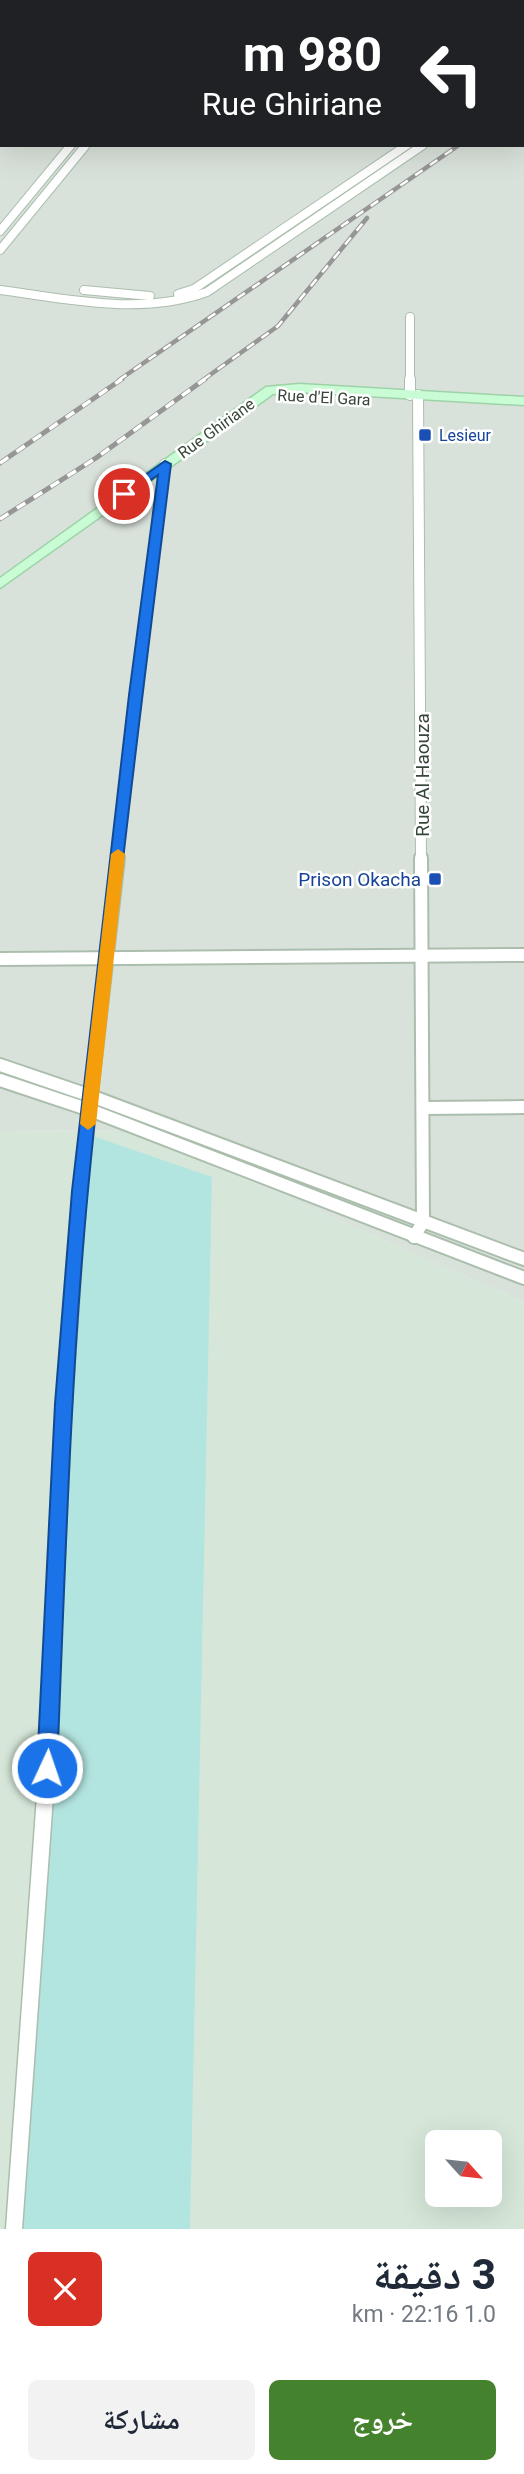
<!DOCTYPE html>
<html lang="ar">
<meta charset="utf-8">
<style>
:root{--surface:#fff;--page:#f2f2f3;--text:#1f2937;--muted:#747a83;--accent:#45822e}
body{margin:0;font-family:Roboto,"Noto Naskh Arabic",sans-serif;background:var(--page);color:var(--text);direction:rtl;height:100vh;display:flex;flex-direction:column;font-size:26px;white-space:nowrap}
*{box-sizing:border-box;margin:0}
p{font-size:23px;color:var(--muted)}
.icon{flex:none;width:38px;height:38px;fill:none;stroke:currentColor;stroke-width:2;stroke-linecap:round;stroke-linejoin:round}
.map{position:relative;height:2229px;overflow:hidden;direction:ltr}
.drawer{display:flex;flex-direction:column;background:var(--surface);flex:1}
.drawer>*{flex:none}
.top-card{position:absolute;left:0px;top:0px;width:525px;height:147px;box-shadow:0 7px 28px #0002;direction:rtl;background:#202124;color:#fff;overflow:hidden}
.needle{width:46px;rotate:117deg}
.buttons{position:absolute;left:425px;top:2130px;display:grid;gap:14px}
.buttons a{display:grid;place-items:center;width:77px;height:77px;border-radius:10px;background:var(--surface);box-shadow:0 7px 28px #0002;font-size:35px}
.pin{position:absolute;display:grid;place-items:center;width:60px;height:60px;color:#fff;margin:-30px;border:4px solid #fff;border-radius:50%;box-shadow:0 2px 7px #0007}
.me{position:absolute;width:77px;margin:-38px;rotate:3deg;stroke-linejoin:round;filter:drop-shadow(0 0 5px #0008)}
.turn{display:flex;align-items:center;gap:24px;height:147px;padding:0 28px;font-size:32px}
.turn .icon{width:91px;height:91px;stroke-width:2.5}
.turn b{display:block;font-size:49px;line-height:60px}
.round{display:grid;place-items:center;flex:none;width:74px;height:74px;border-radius:10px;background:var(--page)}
.summary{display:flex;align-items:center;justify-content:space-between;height:119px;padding:0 28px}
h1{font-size:42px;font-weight:800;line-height:52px}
.primary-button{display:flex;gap:14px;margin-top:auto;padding:14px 28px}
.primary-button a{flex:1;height:80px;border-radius:10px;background:var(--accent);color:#fff;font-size:28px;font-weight:800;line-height:80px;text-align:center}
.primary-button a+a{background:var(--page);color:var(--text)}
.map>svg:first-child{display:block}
.residential{fill:#d6e7d9;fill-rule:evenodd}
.industrial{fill:#d9e2da;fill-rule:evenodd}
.green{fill:#b3e5e0}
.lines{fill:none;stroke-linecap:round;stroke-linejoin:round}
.street-far3-casing{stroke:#abbead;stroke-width:10}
.street-far2-casing{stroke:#abbead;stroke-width:12}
.street-far1-casing{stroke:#abbead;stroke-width:16}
.street-casing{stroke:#abbead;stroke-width:19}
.secondary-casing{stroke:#9dd3a7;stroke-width:3}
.street-far3{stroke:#fff;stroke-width:8}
.street-far2{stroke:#fff;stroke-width:10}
.street-far1{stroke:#fff;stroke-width:12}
.street{stroke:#fff;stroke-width:16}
.secondary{fill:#c9fbd4;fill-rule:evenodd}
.rail-far1-casing{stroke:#969696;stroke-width:4.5}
.rail-casing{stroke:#969696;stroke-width:5}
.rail-far1{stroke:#fff;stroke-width:2.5;stroke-dasharray:9;stroke-linecap:butt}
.rail{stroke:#fff;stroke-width:3.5;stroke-dasharray:10;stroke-linecap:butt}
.route{fill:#1a73e8;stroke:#114b97;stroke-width:2}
.slow{fill:#f59e0b}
.transit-dot{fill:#1a4fb4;stroke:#fff;stroke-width:2.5}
.labels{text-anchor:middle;stroke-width:5;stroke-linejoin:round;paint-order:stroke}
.far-street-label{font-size:16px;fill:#374638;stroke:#fff}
.far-transit-label{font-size:16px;fill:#164399;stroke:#fff;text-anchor:start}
.street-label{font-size:19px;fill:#374638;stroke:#fff}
.transit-label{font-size:19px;fill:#164399;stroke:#fff;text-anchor:end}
</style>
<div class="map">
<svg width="524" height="2229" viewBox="0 0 524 2229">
<rect width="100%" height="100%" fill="#e8f3ea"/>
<!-- residential -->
<path class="residential" d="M135,1130l389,172v927h-524v-1098zM438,2142h52v52h-52z"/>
<!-- industrial -->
<path class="industrial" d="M0,0h524v1302l-389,-172 -135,1zM2,2h521v143h-521z"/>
<!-- green -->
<polygon class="green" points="87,1134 212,1177 190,2229 18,2229"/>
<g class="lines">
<defs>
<g id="street-far3">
<polyline points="60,2 62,0"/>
<polyline points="204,2 206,0"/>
<polyline points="0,67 2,65"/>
<polyline points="0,231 71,145"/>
<polyline points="0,250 86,145"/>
<path d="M0,290c68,9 141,26 207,2l216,-147"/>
<polyline points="84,290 150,296"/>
<polyline points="178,294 194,289 407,145"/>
<polyline points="410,317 410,380"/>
</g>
<g id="street-far2">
<polyline points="410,379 410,395"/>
<polyline points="418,395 421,860"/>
<polyline points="117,860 165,464"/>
</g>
<g id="street-far1">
<polyline points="0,959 524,955"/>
<polyline points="0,1065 91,1096 524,1259"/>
<polyline points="0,1080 90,1110 524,1278"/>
<polyline points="423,1108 524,1107"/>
<polyline points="414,1237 423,1222 421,858"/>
<polyline points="61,1465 80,1191 118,858"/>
</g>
<polyline id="street" points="14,2229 47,1768 61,1463"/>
<polygon id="secondary" points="299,384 524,397 524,405 299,392 273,394 0,588 0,578 266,387"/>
</defs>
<!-- street-far3 casing -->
<use href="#street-far3" class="street-far3-casing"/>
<!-- street-far2 casing -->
<use href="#street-far2" class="street-far2-casing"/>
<!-- street-far1 casing -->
<use href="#street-far1" class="street-far1-casing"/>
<!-- street casing -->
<use href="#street" class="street-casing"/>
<!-- secondary casing -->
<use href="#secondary" class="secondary-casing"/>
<!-- street-far3 -->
<use href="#street-far3" class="street-far3"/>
<!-- street-far2 -->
<use href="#street-far2" class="street-far2"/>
<!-- street-far1 -->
<use href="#street-far1" class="street-far1"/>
<!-- street -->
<use href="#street" class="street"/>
<!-- secondary -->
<use href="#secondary" class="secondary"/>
<defs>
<g id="rail-far1">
<polyline points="119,380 459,145"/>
<polyline points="203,380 278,326 367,218"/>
</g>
<g id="rail">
<polyline points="0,463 122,379"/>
<polyline points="0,519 96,458 205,379"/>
</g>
</defs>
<!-- rail-far1 casing -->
<use href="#rail-far1" class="rail-far1-casing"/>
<!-- rail casing -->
<use href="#rail" class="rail-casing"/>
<!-- rail-far1 -->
<use href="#rail-far1" class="rail-far1"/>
<!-- rail -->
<use href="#rail" class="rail"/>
</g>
<!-- route -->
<path class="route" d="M165,461l6,3c-30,241 -60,483 -83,726 -18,192 -23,385 -31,578l-3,6 -7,2 -7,-2 -3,-6 18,-364 17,-213 57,-496 29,-220 -30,22 -10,-3z"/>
<!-- slow -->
<polygon class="slow" points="118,849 125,854 96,1124 88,1130 80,1124 111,854"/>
<!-- markers -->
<g class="transit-dot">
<rect x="418" y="428" width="14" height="14" rx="3.5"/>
<rect x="428" y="872" width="14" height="14" rx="3.5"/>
</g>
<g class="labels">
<!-- far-street labels -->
<g class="far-street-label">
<text transform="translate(324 397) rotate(3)" y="6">Rue d'El Gara</text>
<text transform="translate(216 428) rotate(-36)" y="6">Rue Ghiriane</text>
</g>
<!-- far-transit labels -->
<g class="far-transit-label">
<text x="439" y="441">Lesieur</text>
</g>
<!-- street labels -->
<g class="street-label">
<text transform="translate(422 775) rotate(-90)" y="7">Rue Al Haouza</text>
</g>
<!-- transit labels -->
<g class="transit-label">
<text x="421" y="886">Prison Okacha</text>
</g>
</g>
</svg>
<div class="buttons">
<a><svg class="needle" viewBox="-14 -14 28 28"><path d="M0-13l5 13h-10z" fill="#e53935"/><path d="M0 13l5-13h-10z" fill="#747a83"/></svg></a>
</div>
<div class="pin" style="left:124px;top:494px;background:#d93025"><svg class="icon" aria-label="arrive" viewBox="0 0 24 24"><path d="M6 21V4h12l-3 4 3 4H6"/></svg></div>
<svg class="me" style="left:47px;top:1768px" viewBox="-20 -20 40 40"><circle r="17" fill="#1a73e8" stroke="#fff" stroke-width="3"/><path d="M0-11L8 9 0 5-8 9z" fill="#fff"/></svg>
<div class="top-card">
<div class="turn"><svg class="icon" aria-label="left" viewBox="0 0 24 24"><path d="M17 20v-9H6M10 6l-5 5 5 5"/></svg><div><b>980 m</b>Rue Ghiriane</div></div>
</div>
</div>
<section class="drawer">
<div class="summary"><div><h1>3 دقيقة</h1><p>1.0 km · 22:16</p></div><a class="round" style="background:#d93025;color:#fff"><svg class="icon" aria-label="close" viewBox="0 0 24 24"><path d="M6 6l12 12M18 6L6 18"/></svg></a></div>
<div class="primary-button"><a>خروج</a><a>مشاركة</a></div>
</section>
